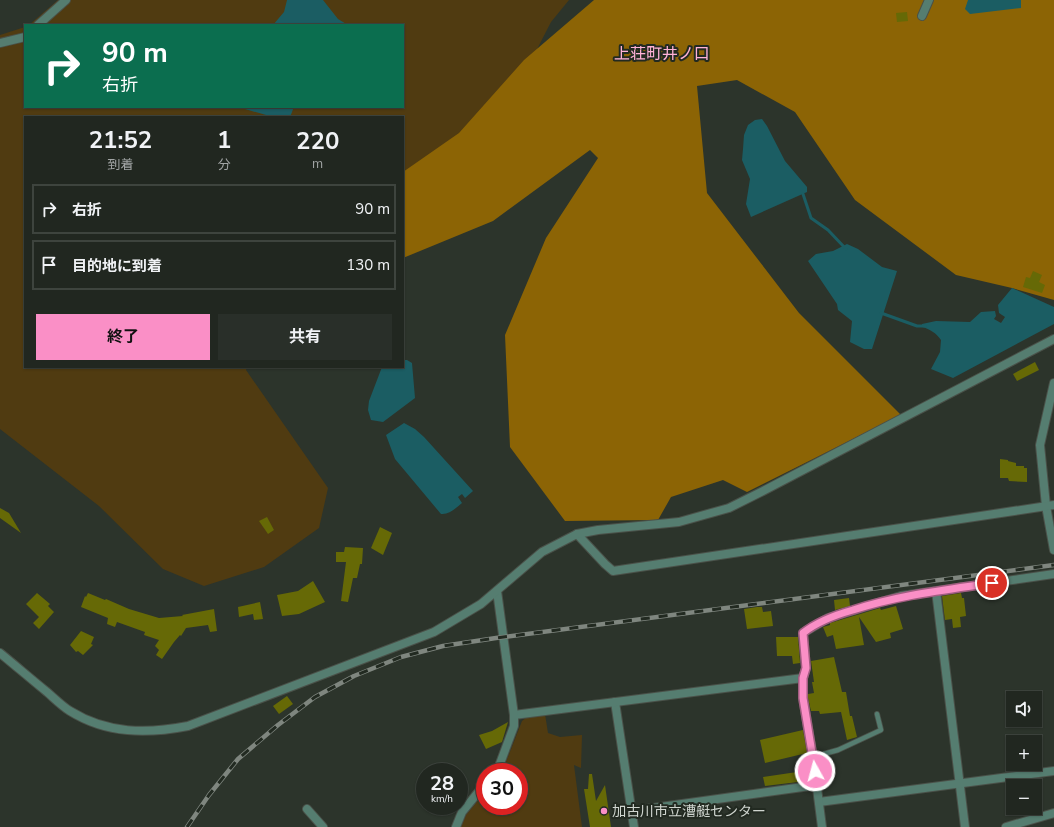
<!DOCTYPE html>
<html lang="ja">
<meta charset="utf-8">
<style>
:root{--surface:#212720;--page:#292f29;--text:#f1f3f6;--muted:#a2a5a5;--line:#3e443e;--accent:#fa8fc6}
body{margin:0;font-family:"Nunito Sans","Noto Sans JP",sans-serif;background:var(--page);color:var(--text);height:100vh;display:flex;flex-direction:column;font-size:15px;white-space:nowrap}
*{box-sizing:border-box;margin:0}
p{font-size:13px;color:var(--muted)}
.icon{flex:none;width:22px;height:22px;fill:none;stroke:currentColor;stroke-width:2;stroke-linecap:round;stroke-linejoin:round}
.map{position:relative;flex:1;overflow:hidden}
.panel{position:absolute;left:24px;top:116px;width:380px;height:252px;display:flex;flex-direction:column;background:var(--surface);border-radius:0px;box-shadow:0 1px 3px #0004,0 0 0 1px var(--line)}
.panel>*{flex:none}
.hud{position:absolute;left:24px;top:24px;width:380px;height:84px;border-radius:0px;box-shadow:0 1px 3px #0004,0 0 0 1px var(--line);background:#0b6e4f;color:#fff;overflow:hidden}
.controls{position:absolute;left:1006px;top:691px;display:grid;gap:8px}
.controls a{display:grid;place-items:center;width:36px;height:36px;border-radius:0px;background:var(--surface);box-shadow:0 1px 3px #0004,0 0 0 1px var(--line);font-size:20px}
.speed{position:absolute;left:416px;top:763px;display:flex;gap:8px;font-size:20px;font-weight:700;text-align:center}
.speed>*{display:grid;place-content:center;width:52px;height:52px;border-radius:50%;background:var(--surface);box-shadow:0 1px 3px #0004,0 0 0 1px var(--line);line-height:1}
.speed small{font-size:10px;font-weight:400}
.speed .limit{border:6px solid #d22;background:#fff;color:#111}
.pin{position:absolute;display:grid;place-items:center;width:34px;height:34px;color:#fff;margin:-17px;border:2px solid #fff;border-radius:50%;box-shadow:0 1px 4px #0007}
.me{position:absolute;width:44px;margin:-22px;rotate:353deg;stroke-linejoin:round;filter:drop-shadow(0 0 3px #0008)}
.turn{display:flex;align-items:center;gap:14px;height:84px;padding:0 12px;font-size:18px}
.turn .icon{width:52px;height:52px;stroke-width:2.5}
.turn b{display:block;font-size:28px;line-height:34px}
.eta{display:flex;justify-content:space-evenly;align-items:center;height:68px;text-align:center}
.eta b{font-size:24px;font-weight:700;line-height:28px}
.action{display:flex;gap:8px;margin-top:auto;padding:8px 12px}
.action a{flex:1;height:46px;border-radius:0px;background:var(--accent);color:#111;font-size:16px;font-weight:700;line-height:46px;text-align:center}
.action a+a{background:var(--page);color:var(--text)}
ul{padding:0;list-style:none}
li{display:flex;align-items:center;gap:12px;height:50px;margin:0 8px 6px;padding:0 4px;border:2px solid var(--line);border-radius:0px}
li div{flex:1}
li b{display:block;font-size:15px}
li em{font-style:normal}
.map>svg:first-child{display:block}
.green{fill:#503b11}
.forest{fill:#8c6405}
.water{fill:#1b5d63}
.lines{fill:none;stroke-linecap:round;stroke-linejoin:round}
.stream{stroke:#1b5d63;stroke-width:3}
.building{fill:#666906}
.service-casing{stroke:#4a5149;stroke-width:6}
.minor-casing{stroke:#4a5149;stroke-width:10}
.tertiary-casing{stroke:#4a5149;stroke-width:10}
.service{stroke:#557d70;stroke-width:4.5}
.minor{stroke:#557d70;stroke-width:8}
.tertiary{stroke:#557d70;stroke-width:8}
.rail-casing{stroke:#7f867f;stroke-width:4.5}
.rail{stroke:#222a21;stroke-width:3;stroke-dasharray:9;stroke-linecap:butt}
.route-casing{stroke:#a25d81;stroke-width:10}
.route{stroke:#fa8fc6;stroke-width:7}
.poi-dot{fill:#fa8fc6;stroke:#222a21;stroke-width:1.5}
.labels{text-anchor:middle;stroke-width:4;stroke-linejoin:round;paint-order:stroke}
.poi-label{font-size:14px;fill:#d0d6d0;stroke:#222a21;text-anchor:start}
.quarter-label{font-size:16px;fill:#ffb2d7;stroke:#222a21}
</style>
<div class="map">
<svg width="1054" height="827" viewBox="0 0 1054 827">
<rect width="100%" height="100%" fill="#2c342b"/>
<!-- green -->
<g class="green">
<polygon points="58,0 569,0 551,22 514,94 403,210 403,117 25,117 25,367 247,367 246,370 328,488 319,528 264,567 204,586 163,569 99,506 0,429 0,35 25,27 25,107 403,107 403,25 29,25"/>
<polygon points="545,714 548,733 560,737 582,735 581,768 574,765 582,827 461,827 466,815 485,792 485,806 519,806 519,772 502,772 522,721 527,717"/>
</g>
<!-- forest -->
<polygon class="forest" points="594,0 1054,0 1054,300 1012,288 956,275 855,200 795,112 737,80 697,86 707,193 799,313 901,415 747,492 723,480 671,497 658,520 565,521 510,447 505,335 546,238 598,158 590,150 493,221 403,258 403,172 459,133 524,60"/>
<!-- water -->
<g class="water">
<polygon points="287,0 323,0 338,19 348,25 273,25 284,12"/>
<polygon points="968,0 1021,0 1021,8 970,14 965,9"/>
<polygon points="238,107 294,107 290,117 273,117"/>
<polygon points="762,119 767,126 785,161 807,187 807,192 751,217 746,204 750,179 742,160 743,149 744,135 748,125 755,120"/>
<polygon points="847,244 858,249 882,267 897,271 872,349 864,349 850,342 852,321 838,310 837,304 808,261 816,254 833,251"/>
<path d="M1012,288l42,19v17l-101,54 -22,-9 9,-17 1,-12c-5,-7 -11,-11 -19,-13v-3l14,-3 34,1 11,-10 14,-1 1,5 -2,3 7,4 4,-6 -6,-4 -1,-8z"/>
<polygon points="403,360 407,360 412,363 415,398 383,422 371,420 368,410 369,401 382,367 403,367"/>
<path d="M404,423l11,6 9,8 49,54 -8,7 -3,-4 -4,3 4,6c-6,5 -13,12 -21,11l-46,-55 -9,-24z"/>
</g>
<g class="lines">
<!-- stream -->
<g class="stream">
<polyline points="803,194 811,218 828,230 846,249"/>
<polyline points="881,313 917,326 925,326"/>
</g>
</g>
<!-- building -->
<g class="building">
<polygon points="907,12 908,21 897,22 896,13"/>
<polygon points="1033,271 1042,275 1039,282 1045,285 1042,293 1023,287 1026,277 1030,278"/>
<polygon points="1035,362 1039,370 1017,381 1013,374"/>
<polygon points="1000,459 1008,460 1008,461 1016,463 1016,466 1024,466 1024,468 1027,468 1027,482 1009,481 1008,478 1000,478"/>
<polygon points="0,508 9,513 21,533 0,518"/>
<polygon points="267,517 274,530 268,534 259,521"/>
<polygon points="380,527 392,533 383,555 371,548"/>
<polygon points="345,547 363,548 362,564 360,564 357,578 353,578 348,602 341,601 346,562 336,562 336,552 344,552"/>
<polygon points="313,581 325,602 299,614 282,616 277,595 298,591"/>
<polygon points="37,593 50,604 48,606 54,612 39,629 33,623 39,617 26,604"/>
<polygon points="88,593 105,600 106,599 129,609 159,618 183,616 182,615 214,609 217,631 210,632 208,625 186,628 181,636 180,635 174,642 162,659 156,655 159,650 155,646 159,640 144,635 145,632 117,622 115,627 107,624 108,618 81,607 85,596 86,597"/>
<polygon points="961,593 962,598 964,598 966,616 960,617 961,627 953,628 952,619 945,620 942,596"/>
<polygon points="849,598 850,606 835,610 834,600"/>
<polygon points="260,602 263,619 254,620 253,614 239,617 238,607"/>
<polygon points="896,606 903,629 890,633 891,638 876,642 859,617 864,645 836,649 833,635 827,637 823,627 830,625 830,623 880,608 881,610"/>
<polygon points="757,607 762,607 763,612 771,611 773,626 747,629 744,609"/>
<polygon points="81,631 94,637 91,644 93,645 83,655 78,651 76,652 70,645"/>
<polygon points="776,637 798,637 800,663 793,664 792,656 777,656"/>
<polygon points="834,657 842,692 846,692 850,716 852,716 857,737 847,740 841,712 820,714 819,711 811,711 808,698 808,694 814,693 812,682 814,682 811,661"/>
<polygon points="287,696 293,704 279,714 273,706"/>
<polygon points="508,722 502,742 486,749 479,735 492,731"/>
<polygon points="803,730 807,753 765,763 760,740"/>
<polygon points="797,772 798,782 765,786 763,777"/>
<polygon points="589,774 592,774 596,801 605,785 611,827 590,827 584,789 588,789"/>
</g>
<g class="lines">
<defs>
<polyline id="service" points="813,757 838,750 881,730 877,714"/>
<g id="minor">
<polyline points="922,16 929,0"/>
<polyline points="38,25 66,0"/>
<polyline points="0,43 25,37"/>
<polyline points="1054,383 1040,445 1046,506 1054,550"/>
<polyline points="577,534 605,564 613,571 1054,505"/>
<polyline points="936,591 965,827"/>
<polyline points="615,702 634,827"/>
<polyline points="514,715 803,678"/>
<polyline points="495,772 498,769 514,726 514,715 497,591"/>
<polyline points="819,802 1054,771"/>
<polyline points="307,809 323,827"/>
<polyline points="632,811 817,785"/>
<polyline points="456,827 462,812 485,784"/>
<polyline points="822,827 813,757 803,698 803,678 806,668 803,633 828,618 901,596 1054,574"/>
<polyline points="1006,827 1054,813"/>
</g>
<path id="tertiary" d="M0,653c16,13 31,26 47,39 7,6 15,14 23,19 37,23 77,23 118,15l246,-94 47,-28 61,-52 35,-18 21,-4 81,-8 50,-14 34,-17 291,-152"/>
</defs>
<!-- service casing -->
<use href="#service" class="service-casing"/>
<!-- minor casing -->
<use href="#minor" class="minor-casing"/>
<!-- tertiary casing -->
<use href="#tertiary" class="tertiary-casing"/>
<!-- service -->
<use href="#service" class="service"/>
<!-- minor -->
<use href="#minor" class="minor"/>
<!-- tertiary -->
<use href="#tertiary" class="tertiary"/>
<defs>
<polyline id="rail" points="187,827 209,795 238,759 278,725 315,697 354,676 401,657 443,646 496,638 1054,565"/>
</defs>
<!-- rail casing -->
<use href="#rail" class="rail-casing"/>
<!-- rail -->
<use href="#rail" class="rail"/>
</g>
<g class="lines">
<defs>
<path id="route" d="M815,771l-12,-73v-20l3,-10 -3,-35c15,-12 32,-18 50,-23 46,-15 92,-20 139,-27"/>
</defs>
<!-- route casing -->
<use href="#route" class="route-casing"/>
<!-- route -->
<use href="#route" class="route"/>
</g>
<!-- markers -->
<circle class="poi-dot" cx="604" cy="811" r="4"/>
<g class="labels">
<!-- poi labels -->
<g class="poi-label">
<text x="612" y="816">加古川市立漕艇センター</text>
</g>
<!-- quarter labels -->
<g class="quarter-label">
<text x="662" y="59">上荘町井ノ口</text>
</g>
</g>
</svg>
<div class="controls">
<a><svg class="icon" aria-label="sound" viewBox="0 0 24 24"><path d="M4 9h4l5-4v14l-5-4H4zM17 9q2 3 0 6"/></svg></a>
<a>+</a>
<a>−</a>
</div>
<div class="speed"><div>28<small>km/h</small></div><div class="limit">30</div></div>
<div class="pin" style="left:992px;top:583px;background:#d93025"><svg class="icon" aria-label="arrive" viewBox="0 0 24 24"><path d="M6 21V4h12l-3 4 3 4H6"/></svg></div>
<svg class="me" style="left:815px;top:771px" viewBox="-20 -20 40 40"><circle r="17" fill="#fa8fc6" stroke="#fff" stroke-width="3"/><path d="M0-11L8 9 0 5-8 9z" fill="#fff"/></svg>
<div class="hud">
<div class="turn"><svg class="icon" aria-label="right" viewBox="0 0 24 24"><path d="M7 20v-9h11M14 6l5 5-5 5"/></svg><div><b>90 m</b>右折</div></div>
</div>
<section class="panel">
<div class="eta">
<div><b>21:52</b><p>到着</p></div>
<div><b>1</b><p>分</p></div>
<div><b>220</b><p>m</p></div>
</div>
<ul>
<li><svg class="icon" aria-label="right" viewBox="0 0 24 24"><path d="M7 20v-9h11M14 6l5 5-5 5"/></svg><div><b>右折</b></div><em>90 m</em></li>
<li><svg class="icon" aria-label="arrive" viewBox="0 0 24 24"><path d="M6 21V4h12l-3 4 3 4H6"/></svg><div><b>目的地に到着</b></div><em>130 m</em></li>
</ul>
<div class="action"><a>終了</a><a>共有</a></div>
</section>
</div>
